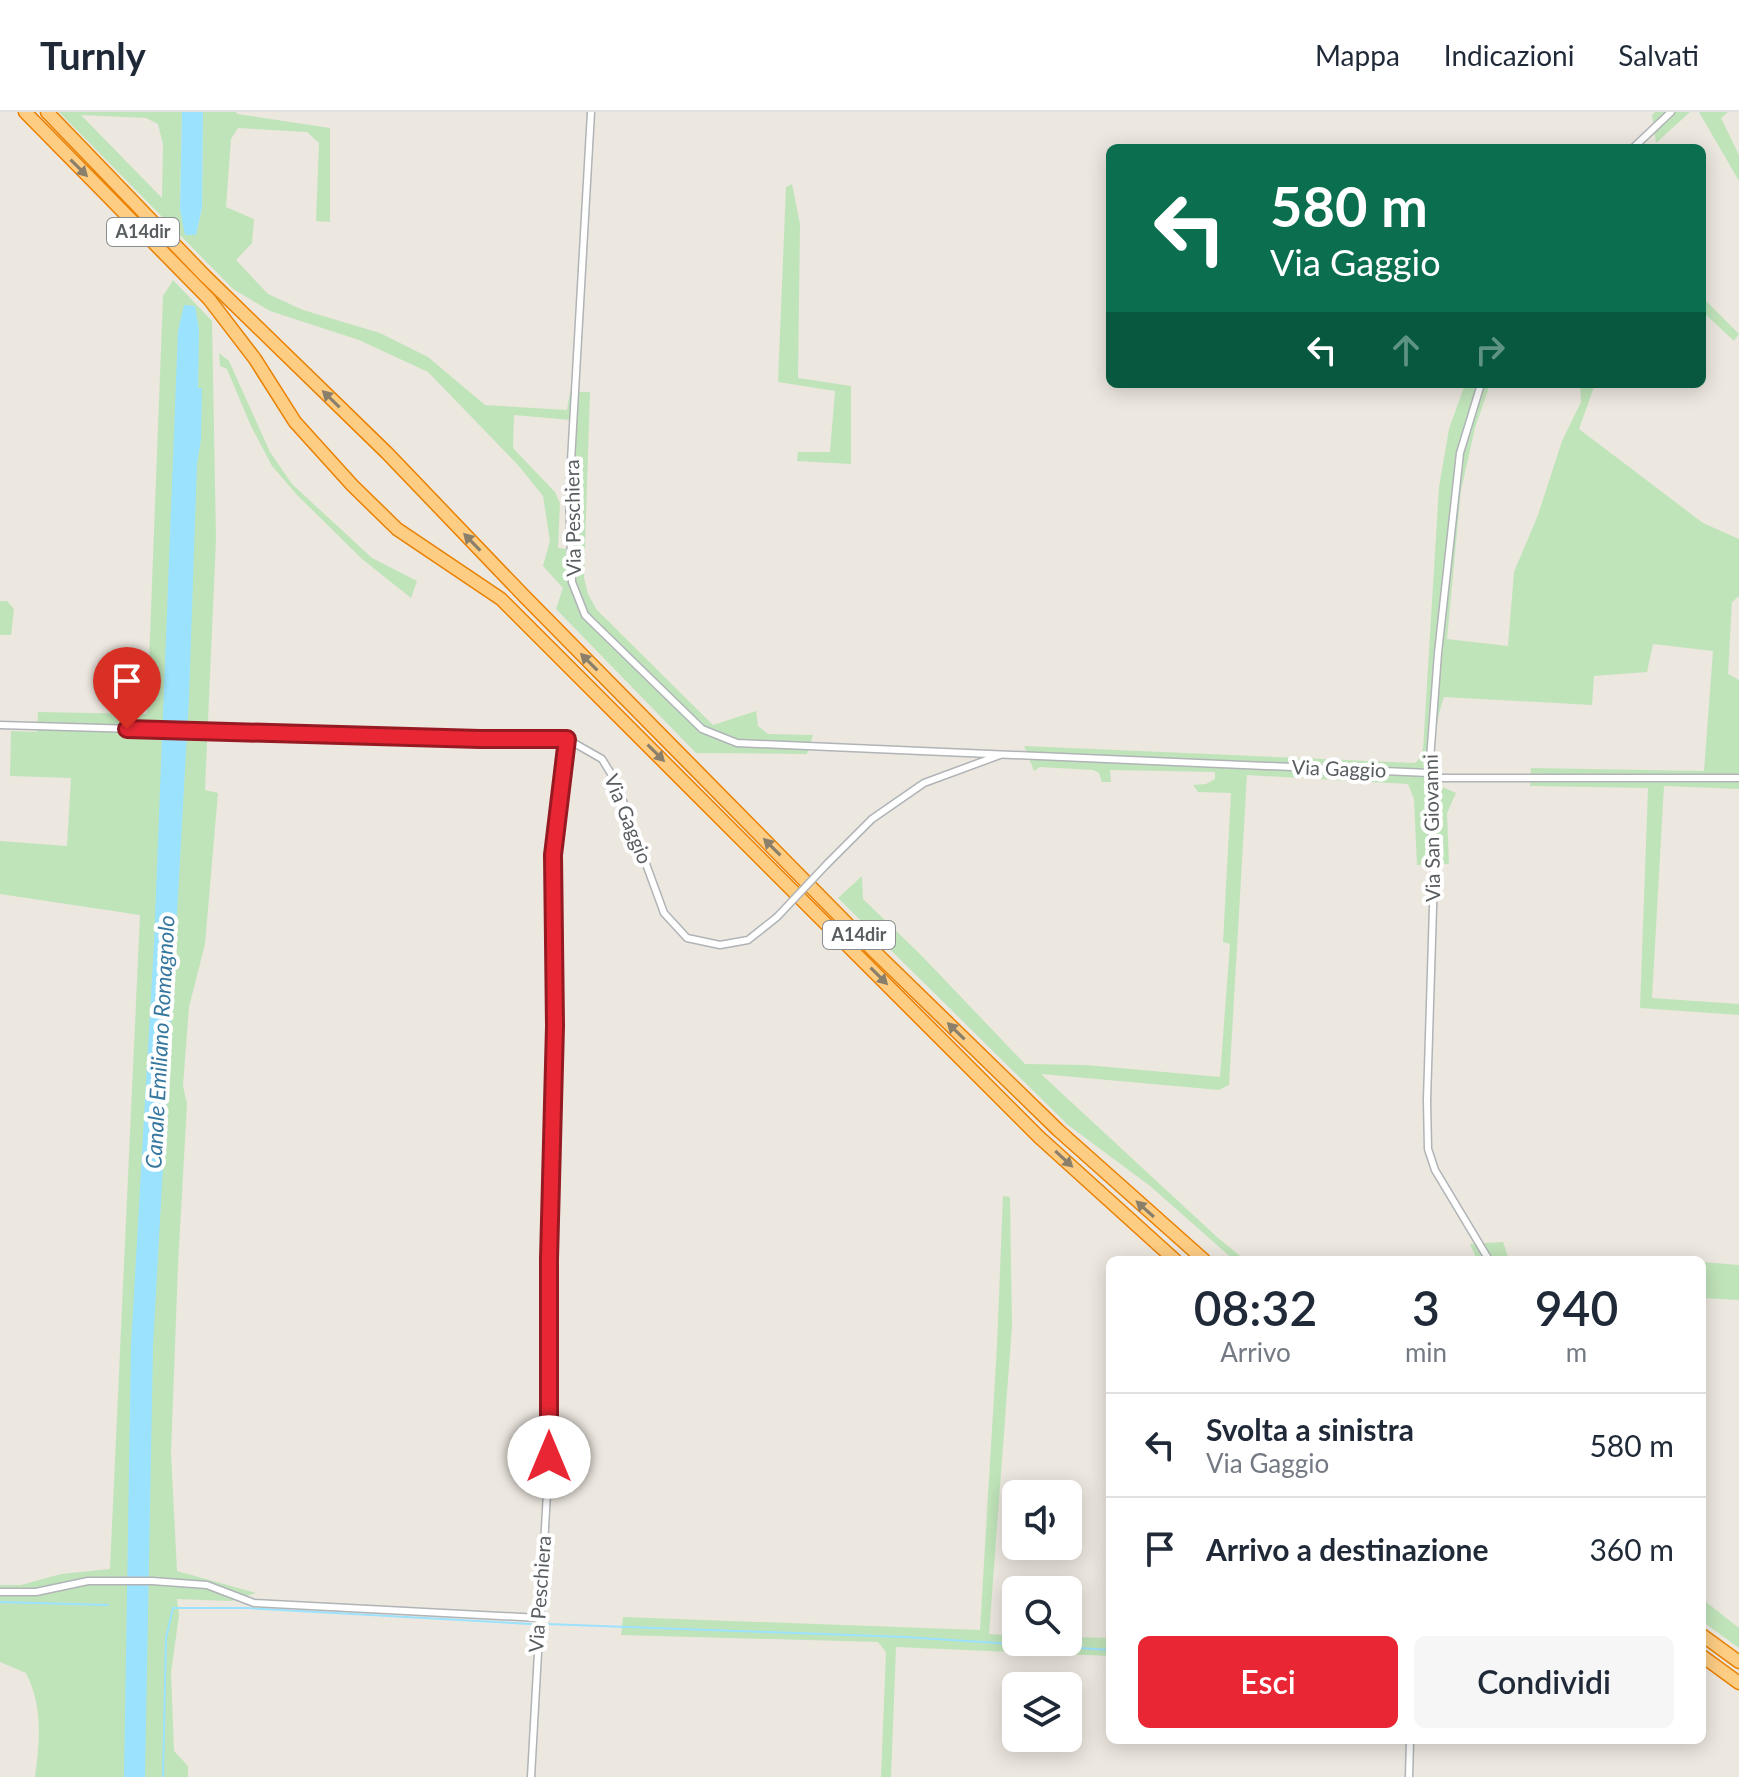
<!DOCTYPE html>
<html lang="it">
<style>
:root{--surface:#fff;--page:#f6f6f7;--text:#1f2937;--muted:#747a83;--line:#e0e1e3;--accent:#e92734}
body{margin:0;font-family:Lato,sans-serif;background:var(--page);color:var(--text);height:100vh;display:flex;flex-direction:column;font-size:30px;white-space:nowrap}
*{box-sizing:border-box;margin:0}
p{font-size:26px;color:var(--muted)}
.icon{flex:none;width:44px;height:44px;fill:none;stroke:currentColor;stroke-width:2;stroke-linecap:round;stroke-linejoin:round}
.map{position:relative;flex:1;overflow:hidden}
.details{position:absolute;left:1106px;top:1144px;width:600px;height:488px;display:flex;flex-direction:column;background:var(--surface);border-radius:12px;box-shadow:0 4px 20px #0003}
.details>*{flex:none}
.guide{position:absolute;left:1106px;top:32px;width:600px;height:244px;border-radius:12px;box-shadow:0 4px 20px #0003;background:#0b6e4f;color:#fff;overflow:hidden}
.buttons{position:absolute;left:1002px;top:1368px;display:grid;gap:16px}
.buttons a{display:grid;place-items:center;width:80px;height:80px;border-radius:12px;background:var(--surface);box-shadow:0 4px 20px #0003;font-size:40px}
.pin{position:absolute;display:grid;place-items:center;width:68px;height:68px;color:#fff;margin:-82px -34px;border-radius:50% 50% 50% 0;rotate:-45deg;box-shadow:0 0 8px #0007}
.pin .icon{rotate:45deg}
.me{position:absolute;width:88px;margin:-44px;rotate:0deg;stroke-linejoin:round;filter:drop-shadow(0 0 6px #0008)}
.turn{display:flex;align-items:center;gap:28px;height:168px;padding:0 32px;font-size:36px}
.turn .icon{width:104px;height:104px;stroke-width:2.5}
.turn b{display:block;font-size:56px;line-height:68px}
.lanes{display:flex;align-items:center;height:76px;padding:0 32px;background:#0003;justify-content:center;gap:40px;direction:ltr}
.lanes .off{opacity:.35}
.eta{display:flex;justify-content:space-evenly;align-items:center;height:136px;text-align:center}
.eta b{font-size:48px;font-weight:600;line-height:56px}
.button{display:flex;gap:16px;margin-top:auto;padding:16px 32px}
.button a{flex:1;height:92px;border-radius:12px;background:var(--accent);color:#fff;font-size:32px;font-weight:600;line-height:92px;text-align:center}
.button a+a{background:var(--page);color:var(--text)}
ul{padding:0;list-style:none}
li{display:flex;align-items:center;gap:24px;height:104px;padding:0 32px;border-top:2px solid var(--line)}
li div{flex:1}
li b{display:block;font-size:30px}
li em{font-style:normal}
header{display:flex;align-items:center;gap:48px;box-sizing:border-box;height:112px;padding:0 40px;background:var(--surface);border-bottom:2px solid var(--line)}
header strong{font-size:38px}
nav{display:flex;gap:44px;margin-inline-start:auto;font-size:28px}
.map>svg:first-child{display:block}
.green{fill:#c0e4ba;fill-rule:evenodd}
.water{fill:#9be2ff}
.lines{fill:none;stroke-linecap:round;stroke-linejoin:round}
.stream{stroke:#9be2ff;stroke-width:2}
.street-casing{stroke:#b0b4b7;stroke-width:9}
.highway-casing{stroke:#ea8000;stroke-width:15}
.street{stroke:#fff;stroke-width:6}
.highway{stroke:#fdcd84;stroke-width:12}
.street-bridge-casing{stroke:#b0b4b7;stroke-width:9;stroke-linecap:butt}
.street-bridge{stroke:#fff;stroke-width:6}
.oneway{fill:#8a7f6b}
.route-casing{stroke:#971922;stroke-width:20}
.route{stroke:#e92734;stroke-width:14}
.labels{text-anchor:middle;stroke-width:8;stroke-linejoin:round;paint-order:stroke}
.shield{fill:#fff;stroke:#8a8e90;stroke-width:2}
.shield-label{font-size:18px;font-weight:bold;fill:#585d60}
.street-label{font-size:20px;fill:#585d60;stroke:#fff}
.water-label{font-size:22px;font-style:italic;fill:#35779f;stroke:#fff}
</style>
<header>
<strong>Turnly</strong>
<nav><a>Mappa</a><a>Indicazioni</a><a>Salvati</a></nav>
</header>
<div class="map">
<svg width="1739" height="1665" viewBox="0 0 1739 1665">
<rect width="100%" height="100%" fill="#ece7df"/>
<!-- green -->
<g class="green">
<path d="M59,0h123l-2,97 6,26h10l6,-27 1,-96h33l1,2 93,14v94l-14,-1 3,-78 -12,-11 -69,-4 -7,11 -5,68 28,12 -2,24 -16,17 32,34 35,16 77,23 48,24 57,48 82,5 3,-18h20l-6,186 4,16 9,16 116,115 43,-14 2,15 10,8 45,1 -6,19 -111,-1 -140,-144 7,-21 -20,-22 7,-25 -7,-45 -25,-31 -90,-93 -69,-32 -89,-29 -37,-22zM81,3l65,3 12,6 5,21 -1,53zM514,303l56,5 -3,129 -9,-1 2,-45 -5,-11 -42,-44z"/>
<polygon points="1655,0 1690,0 1656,31 1652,3"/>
<polygon points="1699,0 1728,0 1721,6 1739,43 1739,69"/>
<polygon points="792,72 800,112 798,266 851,274 851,352 797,349 798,340 830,340 835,279 778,270 786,75"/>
<path d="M173,168l39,41 4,218 -11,251 13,3 -13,151 -16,63 -6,79 4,18 -9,161 -7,188 6,118 79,22 -25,8 -54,-2 2,16 -8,58 3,78 14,15v11h-153c5,-37 8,-70 -9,-104l-26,-11v-77h21l40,-11 49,-5 30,-654 -140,-21v-53l67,5 4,-68 -61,-2 1,-45 26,1 1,-20 109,2 16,-418z"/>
<polygon points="1702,185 1739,222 1734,229 1702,199"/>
<polygon points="219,241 229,249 270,340 292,372 372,446 417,469 411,486 362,447 297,383 272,354 250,312 227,257 220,254"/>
<path d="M1465,272h25l-15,44 -14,62 -14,149 61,7 6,-74 24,-57 24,-74 19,-39 -1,-18h15l-16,45 124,94 36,16v57l-7,6 -4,72 11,6v109l-75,-3 -12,212 87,6v11l-99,-7 8,-220 -118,-2 1,-18 173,3 9,-120 -60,-7 -6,28 -53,4 -2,29 -148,-8c-9,25 -13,62 -6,88l18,8 -9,20 2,51 -32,1 -3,-66 -6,-15 -161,-9 -18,310 -10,5 -178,-16 176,163 28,23h-11l-84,-74 -82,-61 -230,-227 24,-22 1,23 57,55 105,110 61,1 134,12 10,-133 -7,-2 8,-149 -33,-1 -5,-7 13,-1 9,-5v-7l-105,-2 1,12h-9l-3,-9 -6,-3 -53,-3 -6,4 -10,-25 391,17 4,-4 4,-10 16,-262 10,-58z"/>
<polygon points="0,489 7,489 14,497 11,523 0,523"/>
<polygon points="1003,1084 1010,1085 1012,1214 989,1522 1016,1524 1016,1530 1068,1530 1068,1525 1110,1526 1110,1544 896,1535 891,1665 881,1665 886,1540 878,1530 621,1523 623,1505 980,1518 997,1233"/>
<polygon points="1503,1130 1509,1148 1477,1148 1470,1132"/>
<polygon points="1702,1150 1739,1153 1739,1188 1702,1186"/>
<polygon points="1702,1487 1739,1516 1739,1536 1702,1509"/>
</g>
<!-- water -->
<g class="water">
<polygon points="182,0 203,0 202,96 196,123 185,123 180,97"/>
<polygon points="184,193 195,194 199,218 198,276 202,276 201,327 197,352 189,585 153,1234 145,1665 124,1665 131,1234 154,831 178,219"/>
</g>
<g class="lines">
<!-- stream -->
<g class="stream">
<polyline points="0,1490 108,1493"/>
<polyline points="546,1512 904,1525 1110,1538"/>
<polyline points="1702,1556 1703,1555"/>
<polyline points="163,1665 166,1526 173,1496 246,1496 531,1512"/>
</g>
<defs>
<g id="street">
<polyline points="591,0 569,384 572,470 585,503 702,617 737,631 1429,661 1440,666 1739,666"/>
<polyline points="1633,36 1671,0"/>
<polyline points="1481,272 1460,341 1438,541 1429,661 1434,763 1427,988 1428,1037 1435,1058 1489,1148"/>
<polyline points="0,613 480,627 567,627 602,647 616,670 664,801 687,826 720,833 748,828 777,805"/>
<polyline points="827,752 872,707 924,671 1000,643"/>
<polyline points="0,1480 36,1480 88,1469 152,1469 207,1473 254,1491 539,1506"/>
<polyline points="531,1665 549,1345 549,1147 555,914 553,743 567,627"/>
<polyline points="1409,1665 1410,1628"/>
</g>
<g id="highway">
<polyline points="25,0 209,187 255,247 295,310 352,373 397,417 501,487 1039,1025 1175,1148"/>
<polyline points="47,0 205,164 387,341 526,486 875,840 1058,1018 1204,1148"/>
<polyline points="1702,1523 1739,1550"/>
<polyline points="1702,1544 1739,1571"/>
</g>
</defs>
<!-- street casing -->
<use href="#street" class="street-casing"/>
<!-- highway casing -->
<use href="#highway" class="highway-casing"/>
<!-- street -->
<use href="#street" class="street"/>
<!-- highway -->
<use href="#highway" class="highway"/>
<defs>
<polyline id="street-bridge" points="777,805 827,752"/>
</defs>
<!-- street-bridge casing -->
<use href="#street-bridge" class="street-bridge-casing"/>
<!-- street-bridge -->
<use href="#street-bridge" class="street-bridge"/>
</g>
<!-- one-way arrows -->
<defs><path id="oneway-solid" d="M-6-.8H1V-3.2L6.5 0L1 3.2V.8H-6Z" transform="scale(2)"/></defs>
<g class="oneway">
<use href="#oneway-solid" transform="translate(79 56) rotate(45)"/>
<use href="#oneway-solid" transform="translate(331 287) rotate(-136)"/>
<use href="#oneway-solid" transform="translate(472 430) rotate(-134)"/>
<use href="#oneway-solid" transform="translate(589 550) rotate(-135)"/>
<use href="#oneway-solid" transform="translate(656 641) rotate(45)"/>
<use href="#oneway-solid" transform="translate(772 735) rotate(-135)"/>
<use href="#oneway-solid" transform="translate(879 864) rotate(45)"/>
<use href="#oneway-solid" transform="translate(956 919) rotate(-136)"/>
<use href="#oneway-solid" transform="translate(1064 1047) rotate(43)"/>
<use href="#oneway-solid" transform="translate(1145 1097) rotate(-138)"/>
</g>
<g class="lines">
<defs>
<polyline id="route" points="127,617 480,627 567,627 553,743 555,914 549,1147 549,1345"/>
</defs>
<!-- route casing -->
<use href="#route" class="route-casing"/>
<!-- route -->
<use href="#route" class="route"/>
</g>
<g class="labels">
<!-- shield labels -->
<g class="shield">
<rect x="107" y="106" width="72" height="28" rx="6"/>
<rect x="823" y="809" width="72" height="28" rx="6"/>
</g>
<g class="shield-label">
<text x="143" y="126">A14dir</text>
<text x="859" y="829">A14dir</text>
</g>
<!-- street labels -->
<g class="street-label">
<text transform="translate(573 406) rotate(-91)" y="7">Via Peschiera</text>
<text transform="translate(1339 657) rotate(2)" y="7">Via Gaggio</text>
<text transform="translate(628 707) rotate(68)" y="7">Via Gaggio</text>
<text transform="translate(1432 716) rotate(-91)" y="7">Via San Giovanni</text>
<text transform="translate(540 1482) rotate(-86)" y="7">Via Peschiera</text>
</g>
<!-- water labels -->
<g class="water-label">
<text transform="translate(160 930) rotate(-87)" y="8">Canale Emiliano Romagnolo</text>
</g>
</g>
</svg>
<div class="buttons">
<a><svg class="icon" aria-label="sound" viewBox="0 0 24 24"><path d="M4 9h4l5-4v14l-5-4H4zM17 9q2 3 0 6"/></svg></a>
<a><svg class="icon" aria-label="search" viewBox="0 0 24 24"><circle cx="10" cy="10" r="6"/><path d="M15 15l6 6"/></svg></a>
<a><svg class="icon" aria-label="layers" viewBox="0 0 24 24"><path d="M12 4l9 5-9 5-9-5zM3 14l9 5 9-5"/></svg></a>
</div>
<div class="pin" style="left:127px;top:617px;background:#d93025"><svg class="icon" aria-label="arrive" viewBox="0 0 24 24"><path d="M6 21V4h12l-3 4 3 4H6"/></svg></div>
<svg class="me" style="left:549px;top:1345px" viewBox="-20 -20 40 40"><circle r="19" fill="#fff"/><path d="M0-13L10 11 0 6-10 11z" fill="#e92734"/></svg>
<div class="guide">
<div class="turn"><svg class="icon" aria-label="left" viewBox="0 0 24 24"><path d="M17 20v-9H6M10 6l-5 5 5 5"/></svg><div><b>580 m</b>Via Gaggio</div></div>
<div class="lanes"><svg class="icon" aria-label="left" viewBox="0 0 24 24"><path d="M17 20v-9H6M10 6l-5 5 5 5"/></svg><svg class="icon off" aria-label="ahead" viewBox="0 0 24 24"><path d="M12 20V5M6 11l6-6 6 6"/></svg><svg class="icon off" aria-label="right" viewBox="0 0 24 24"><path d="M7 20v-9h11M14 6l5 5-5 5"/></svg></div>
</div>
<section class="details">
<div class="eta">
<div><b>08:32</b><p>Arrivo</p></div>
<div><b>3</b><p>min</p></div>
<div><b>940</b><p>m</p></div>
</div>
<ul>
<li><svg class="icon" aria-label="left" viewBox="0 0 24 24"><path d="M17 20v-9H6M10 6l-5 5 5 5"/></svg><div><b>Svolta a sinistra</b><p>Via Gaggio</p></div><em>580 m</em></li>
<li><svg class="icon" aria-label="arrive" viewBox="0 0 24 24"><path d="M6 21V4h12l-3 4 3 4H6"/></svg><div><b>Arrivo a destinazione</b></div><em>360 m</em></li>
</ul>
<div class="button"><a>Esci</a><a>Condividi</a></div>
</section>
</div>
